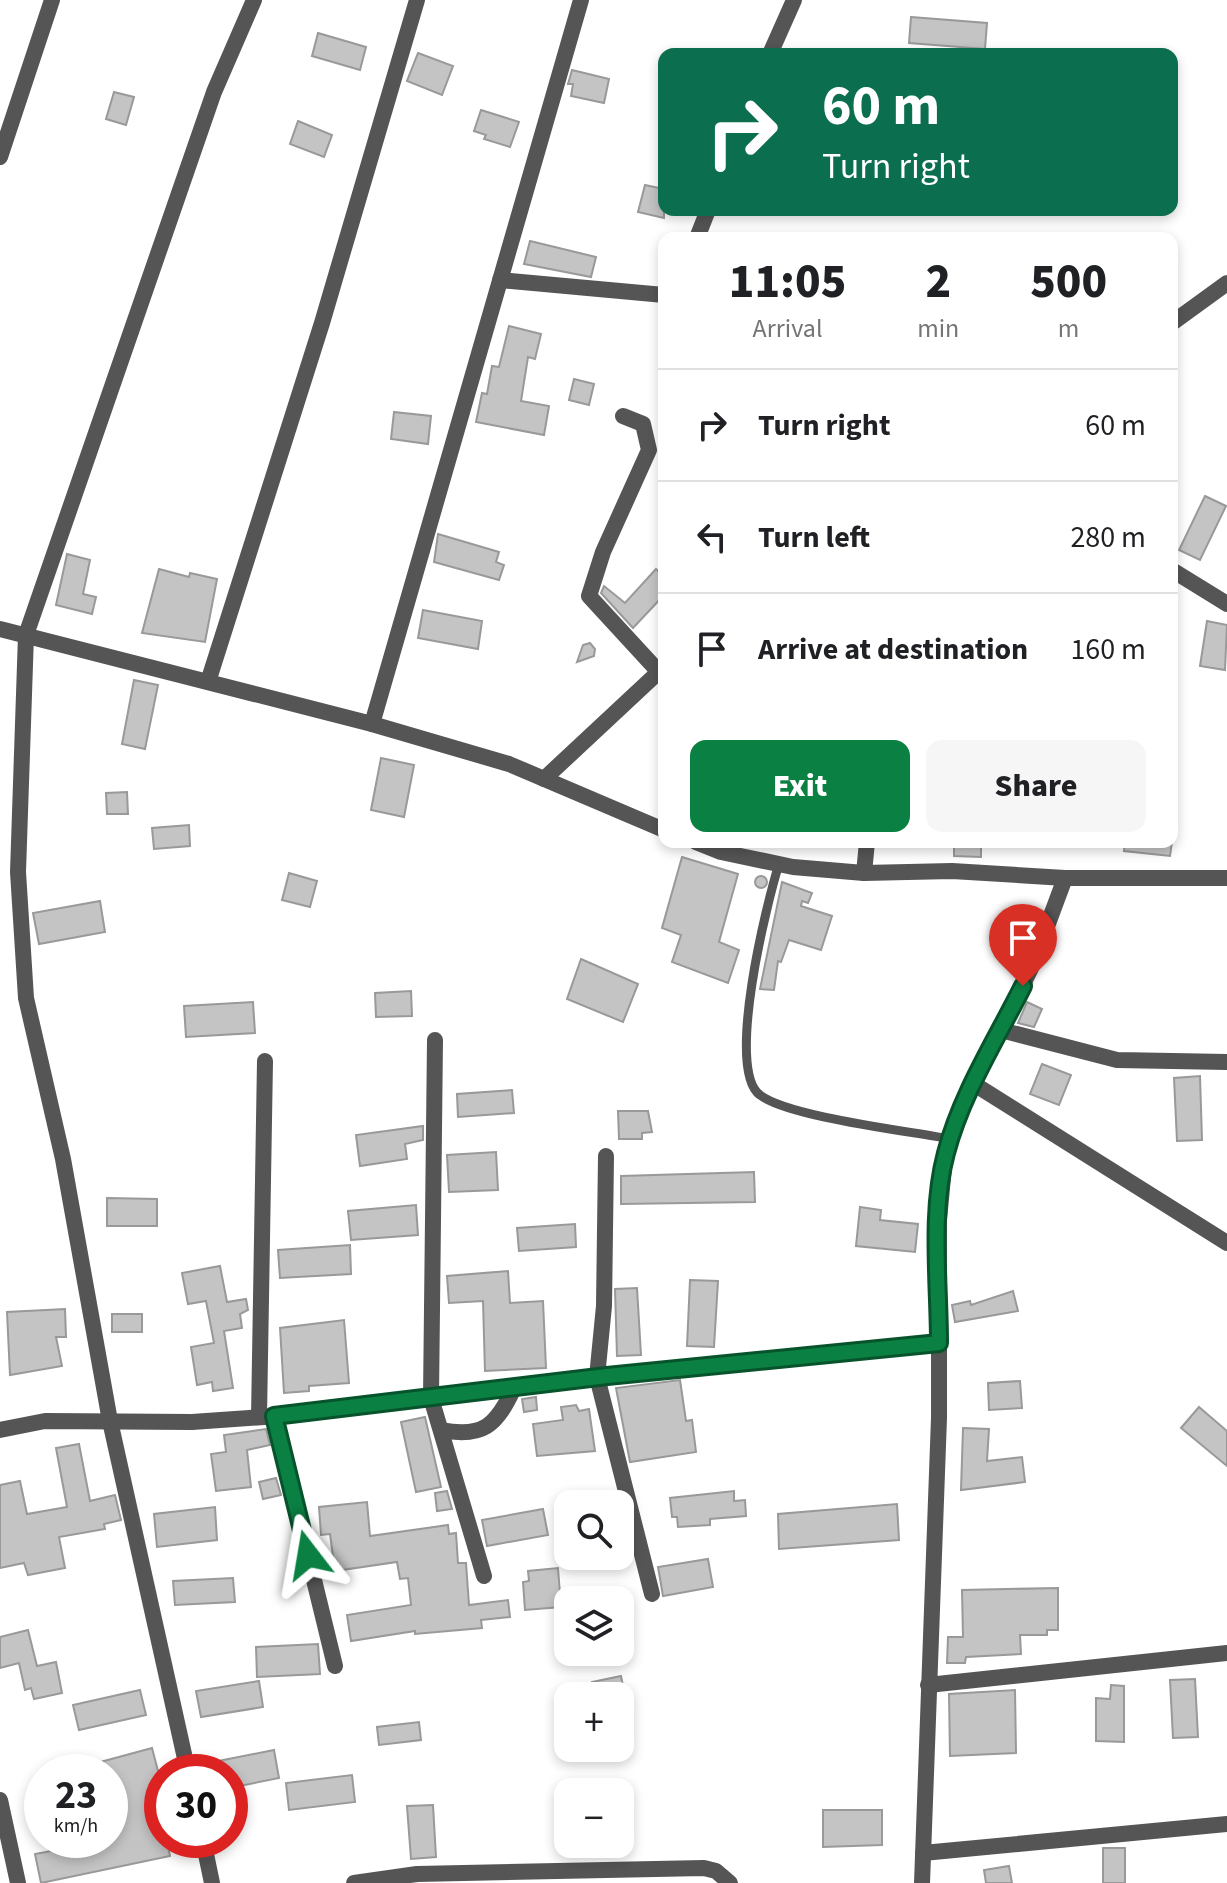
<!DOCTYPE html>
<meta charset="utf-8">
<style>
:root{--surface:#fff;--page:#f6f6f6;--text:#202124;--muted:#757577;--line:#e0e0e0;--accent:#0b8043}
body{margin:0;font-family:"Source Sans 3",sans-serif;background:var(--page);color:var(--text);height:100vh;display:flex;flex-direction:column;font-size:30px;white-space:nowrap}
*{box-sizing:border-box;margin:0}
p{font-size:26px;color:var(--muted)}
.icon{flex:none;width:44px;height:44px;fill:none;stroke:currentColor;stroke-width:2;stroke-linecap:round;stroke-linejoin:round}
.map{position:relative;flex:1;overflow:hidden}
.details{position:absolute;left:658px;top:232px;width:520px;height:616px;display:flex;flex-direction:column;background:var(--surface);border-radius:16px;box-shadow:0 4px 12px #0003}
.details>*{flex:none}
.banner{position:absolute;left:658px;top:48px;width:520px;height:168px;border-radius:16px;box-shadow:0 4px 12px #0003;background:#0b6e4f;color:#fff;overflow:hidden}
.buttons{position:absolute;left:554px;top:1490px;display:grid;gap:16px}
.buttons a{display:grid;place-items:center;width:80px;height:80px;border-radius:16px;background:var(--surface);box-shadow:0 4px 12px #0003;font-size:40px}
.speed{position:absolute;left:24px;top:1754px;display:flex;gap:16px;font-size:40px;font-weight:700;text-align:center}
.speed>*{display:grid;place-content:center;width:104px;height:104px;border-radius:50%;background:var(--surface);box-shadow:0 4px 12px #0003;line-height:1}
.speed small{font-size:20px;font-weight:400}
.speed .limit{border:12px solid #d22;background:#fff;color:#111}
.pin{position:absolute;display:grid;place-items:center;width:68px;height:68px;color:#fff;margin:-82px -34px;border-radius:50% 50% 50% 0;rotate:-45deg;box-shadow:0 0 8px #0007}
.pin .icon{rotate:45deg}
.me{position:absolute;width:88px;margin:-44px;rotate:346deg;stroke-linejoin:round;filter:drop-shadow(0 0 6px #0008)}
.turn{display:flex;align-items:center;gap:28px;height:168px;padding:0 32px;font-size:36px}
.turn .icon{width:104px;height:104px;stroke-width:2.5}
.turn b{display:block;font-size:56px;line-height:68px}
.eta{display:flex;justify-content:space-evenly;align-items:center;height:136px;text-align:center}
.eta b{font-size:48px;font-weight:800;line-height:56px}
.button{display:flex;gap:16px;margin-top:auto;padding:16px 32px}
.button a{flex:1;height:92px;border-radius:16px;background:var(--accent);color:#fff;font-size:32px;font-weight:800;line-height:92px;text-align:center}
.button a+a{background:var(--page);color:var(--text)}
ul{padding:0;list-style:none}
li{display:flex;align-items:center;gap:24px;height:112px;padding:0 32px;border-top:2px solid var(--line)}
li div{flex:1}
li b{display:block;font-size:30px}
li em{font-style:normal}
.map>svg:first-child{display:block}
.building{fill:#c4c4c4;stroke:#999;stroke-width:2}
.lines{fill:none;stroke-linecap:round;stroke-linejoin:round}
.lane{stroke:#555;stroke-width:9}
.street{stroke:#555;stroke-width:16}
.route-casing{stroke:#07532c;stroke-width:20}
.route{stroke:#0b8043;stroke-width:14}
</style>
<div class="map">
<svg width="1227" height="1883" viewBox="0 0 1227 1883">
<rect width="100%" height="100%" fill="#fff"/>
<!-- building -->
<g class="building">
<polygon points="911,17 987,23 985,49 909,43"/>
<polygon points="318,33 366,47 360,70 312,56"/>
<polygon points="418,53 453,66 442,95 407,81"/>
<polygon points="572,70 609,79 604,103 571,96 573,84 568,84"/>
<polygon points="114,92 134,97 126,125 106,119"/>
<polygon points="481,110 519,122 510,147 484,139 486,135 474,131"/>
<polygon points="298,121 332,135 324,157 290,144"/>
<polygon points="645,185 664,189 664,218 638,212"/>
<polygon points="530,241 596,257 591,277 524,264"/>
<polygon points="509,326 541,334 535,359 528,357 521,401 549,406 544,435 476,422 482,393 487,394 492,366 499,367"/>
<polygon points="574,379 594,384 589,405 569,400"/>
<polygon points="394,412 431,416 428,444 391,439"/>
<polygon points="1205,496 1226,506 1200,560 1179,550"/>
<polygon points="438,534 499,552 496,562 504,565 499,580 434,562"/>
<polygon points="67,554 90,560 83,594 96,597 92,614 56,605"/>
<polygon points="159,569 189,577 190,573 217,579 205,642 142,633"/>
<polygon points="656,569 664,577 664,595 633,628 601,593 604,586 625,603"/>
<polygon points="423,610 482,621 478,649 418,638"/>
<polygon points="1207,621 1227,625 1225,670 1200,666"/>
<polygon points="590,643 595,649 594,656 577,662 583,645"/>
<polygon points="134,680 158,685 145,749 122,744"/>
<polygon points="381,758 414,765 404,817 371,810"/>
<polygon points="127,792 128,814 107,814 106,793"/>
<polygon points="189,825 190,846 154,849 152,828"/>
<polygon points="954,842 981,842 981,857 954,856"/>
<polygon points="1125,842 1172,842 1170,856 1124,851"/>
<polygon points="682,857 738,874 719,942 739,950 728,983 672,962 681,935 662,928"/>
<polygon points="289,873 317,881 310,907 282,900"/>
<circle cx="761" cy="882" r="6"/>
<polygon points="782,882 812,893 808,903 802,901 801,906 832,916 821,950 789,940 781,962 778,961 774,990 760,989"/>
<polygon points="100,901 105,932 39,944 33,913"/>
<polygon points="581,959 638,984 623,1022 567,999"/>
<polygon points="411,991 412,1016 376,1017 375,993"/>
<polygon points="253,1002 255,1033 186,1037 184,1006"/>
<polygon points="1027,1002 1042,1009 1034,1027 1018,1023"/>
<polygon points="1042,1064 1071,1075 1059,1105 1030,1094"/>
<polygon points="1200,1076 1202,1140 1177,1141 1174,1078"/>
<polygon points="512,1090 514,1113 458,1117 457,1094"/>
<polygon points="618,1111 648,1111 652,1132 642,1133 642,1139 619,1139"/>
<polygon points="423,1126 423,1140 405,1144 407,1159 360,1166 356,1135"/>
<polygon points="496,1152 498,1190 449,1192 447,1155"/>
<polygon points="754,1172 755,1202 621,1204 621,1176"/>
<polygon points="107,1198 157,1199 157,1226 107,1226"/>
<polygon points="416,1205 418,1235 351,1240 348,1211"/>
<polygon points="860,1207 881,1210 880,1220 918,1224 915,1252 856,1246"/>
<polygon points="575,1224 576,1247 519,1251 517,1228"/>
<polygon points="350,1245 351,1274 280,1278 278,1250"/>
<polygon points="220,1266 227,1302 246,1299 248,1310 240,1314 242,1328 224,1331 233,1388 213,1391 212,1382 197,1385 191,1347 214,1343 206,1301 188,1304 182,1273"/>
<polygon points="508,1271 510,1303 543,1301 546,1368 485,1371 483,1301 449,1303 447,1276"/>
<polygon points="690,1280 718,1281 714,1347 687,1346"/>
<polygon points="637,1288 641,1355 617,1356 615,1289"/>
<polygon points="1013,1291 1018,1311 955,1322 952,1305 970,1301 971,1305"/>
<polygon points="65,1309 66,1337 56,1337 62,1366 10,1375 7,1312"/>
<rect x="112" y="1314" width="30" height="18"/>
<polygon points="344,1320 349,1383 309,1386 309,1391 284,1393 280,1328"/>
<polygon points="680,1380 686,1421 692,1420 696,1452 630,1462 616,1388"/>
<polygon points="1020,1381 1022,1408 989,1410 988,1383"/>
<polygon points="536,1397 537,1410 524,1412 522,1399"/>
<polygon points="576,1405 579,1411 589,1409 595,1451 537,1456 533,1424 563,1420 561,1407"/>
<polygon points="1199,1407 1227,1431 1227,1466 1181,1428"/>
<polygon points="425,1417 441,1487 416,1492 401,1422"/>
<polygon points="963,1428 989,1429 987,1461 1022,1457 1025,1482 961,1490"/>
<polygon points="266,1429 270,1445 247,1450 251,1487 216,1491 211,1454 226,1452 224,1435"/>
<polygon points="79,1444 90,1501 115,1495 121,1520 104,1524 105,1529 59,1537 65,1568 28,1575 24,1563 0,1568 0,1485 20,1481 27,1514 67,1507 56,1448"/>
<polygon points="276,1478 281,1495 263,1499 259,1482"/>
<polygon points="447,1491 452,1509 437,1511 435,1493"/>
<polygon points="734,1491 734,1501 745,1500 746,1516 710,1519 710,1525 678,1527 677,1517 672,1517 670,1498"/>
<polygon points="367,1502 370,1536 448,1525 449,1534 456,1533 458,1563 466,1563 469,1605 508,1600 510,1617 481,1620 482,1628 415,1634 415,1631 351,1641 347,1615 411,1605 408,1578 400,1579 397,1562 335,1571 330,1534 321,1535 319,1507"/>
<polygon points="897,1504 899,1540 779,1549 778,1514"/>
<polygon points="215,1507 217,1540 157,1547 154,1514"/>
<polygon points="543,1509 548,1535 487,1546 482,1520"/>
<polygon points="708,1559 713,1587 663,1596 658,1567"/>
<polygon points="558,1568 561,1607 525,1610 523,1582 529,1581 528,1571"/>
<polygon points="233,1578 235,1602 175,1605 173,1581"/>
<polygon points="1058,1588 1058,1630 1047,1630 1047,1635 1020,1635 1021,1654 966,1657 965,1663 947,1663 948,1637 963,1637 962,1590"/>
<polygon points="28,1630 37,1666 56,1662 62,1693 34,1699 31,1688 25,1690 19,1663 0,1668 0,1637"/>
<polygon points="318,1644 320,1674 257,1677 256,1647"/>
<polygon points="621,1676 625,1696 595,1696 592,1682"/>
<polygon points="1195,1679 1198,1737 1173,1738 1170,1680"/>
<polygon points="259,1681 263,1707 201,1717 196,1691"/>
<polygon points="1111,1685 1124,1686 1124,1742 1096,1741 1096,1698 1110,1699"/>
<polygon points="140,1690 146,1715 79,1730 73,1705"/>
<polygon points="1015,1690 1016,1753 950,1756 949,1694"/>
<polygon points="419,1722 421,1740 379,1745 377,1727"/>
<polygon points="152,1748 162,1786 162,1840 167,1840 170,1856 41,1883 35,1854 110,1840 110,1772 78,1772 78,1768"/>
<polygon points="274,1750 279,1778 230,1788 230,1772 199,1772 198,1765"/>
<polygon points="352,1775 355,1802 289,1810 286,1783"/>
<polygon points="433,1805 436,1857 411,1859 407,1806"/>
<polygon points="823,1810 882,1810 882,1845 823,1847"/>
<rect x="1103" y="1848" width="22" height="35"/>
<polygon points="1009,1866 1012,1883 986,1883 984,1870"/>
</g>
<g class="lines">
<!-- lane -->
<path class="lane" d="M779,864c-12,38 -54,206 -19,231 29,22 149,36 190,44"/>
<!-- street -->
<g class="street">
<polyline points="770,54 794,0"/>
<polyline points="0,157 52,0"/>
<polyline points="697,238 708,210"/>
<polyline points="500,280 664,295"/>
<polyline points="1172,323 1227,283"/>
<polyline points="623,416 643,424 649,450 603,552 589,596 658,671"/>
<polyline points="1172,570 1227,604"/>
<polyline points="0,629 372,724 509,764 664,830"/>
<polyline points="208,682 322,323 417,0"/>
<polyline points="372,724 581,0"/>
<polyline points="544,779 664,667"/>
<polyline points="696,842 721,852 793,867 864,873 952,871 1065,878 1227,878"/>
<polyline points="864,873 867,842"/>
<polyline points="1001,1030 1117,1060 1227,1062"/>
<polyline points="435,1040 431,1398 484,1576"/>
<polyline points="974,1084 1227,1243"/>
<polyline points="606,1156 604,1306 597,1377 652,1594"/>
<polyline points="274,1416 335,1666"/>
<polyline points="259,1417 265,1061"/>
<polyline points="0,1430 45,1421 192,1422 292,1415 607,1376 939,1343"/>
<path d="M441,1430c42,8 55,-4 73,-42"/>
<polyline points="928,1685 1227,1653"/>
<polyline points="188,1772 110,1421 63,1159 26,998 18,872 26,635 214,92 254,0"/>
<polyline points="0,1800 18,1883"/>
<polyline points="203,1840 212,1883"/>
<polyline points="923,1853 1227,1824"/>
<polyline points="354,1883 417,1874 704,1868 716,1871 730,1883"/>
<polyline points="922,1883 939,1418 939,1220 945,1156 959,1114 1033,964 1065,878"/>
</g>
</g>
<g class="lines">
<defs>
<path id="route" d="M308,1555l-34,-139 333,-40 332,-33c0,-61 -9,-131 7,-190 15,-58 50,-113 77,-167"/>
</defs>
<!-- route casing -->
<use href="#route" class="route-casing"/>
<!-- route -->
<use href="#route" class="route"/>
</g>
</svg>
<div class="buttons">
<a><svg class="icon" aria-label="search" viewBox="0 0 24 24"><circle cx="10" cy="10" r="6"/><path d="M15 15l6 6"/></svg></a>
<a><svg class="icon" aria-label="layers" viewBox="0 0 24 24"><path d="M12 4l9 5-9 5-9-5zM3 14l9 5 9-5"/></svg></a>
<a>+</a>
<a>−</a>
</div>
<div class="speed"><div>23<small>km/h</small></div><div class="limit">30</div></div>
<div class="pin" style="left:1023px;top:986px;background:#d93025"><svg class="icon" aria-label="arrive" viewBox="0 0 24 24"><path d="M6 21V4h12l-3 4 3 4H6"/></svg></div>
<svg class="me" style="left:308px;top:1555px" viewBox="-20 -20 40 40"><path d="M0-17L14 15 0 8-14 15z" fill="#0b8043" stroke="#fff" stroke-width="4"/></svg>
<div class="banner">
<div class="turn"><svg class="icon" aria-label="right" viewBox="0 0 24 24"><path d="M7 20v-9h11M14 6l5 5-5 5"/></svg><div><b>60 m</b>Turn right</div></div>
</div>
<section class="details">
<div class="eta">
<div><b>11:05</b><p>Arrival</p></div>
<div><b>2</b><p>min</p></div>
<div><b>500</b><p>m</p></div>
</div>
<ul>
<li><svg class="icon" aria-label="right" viewBox="0 0 24 24"><path d="M7 20v-9h11M14 6l5 5-5 5"/></svg><div><b>Turn right</b></div><em>60 m</em></li>
<li><svg class="icon" aria-label="left" viewBox="0 0 24 24"><path d="M17 20v-9H6M10 6l-5 5 5 5"/></svg><div><b>Turn left</b></div><em>280 m</em></li>
<li><svg class="icon" aria-label="arrive" viewBox="0 0 24 24"><path d="M6 21V4h12l-3 4 3 4H6"/></svg><div><b>Arrive at destination</b></div><em>160 m</em></li>
</ul>
<div class="button"><a>Exit</a><a>Share</a></div>
</section>
</div>
